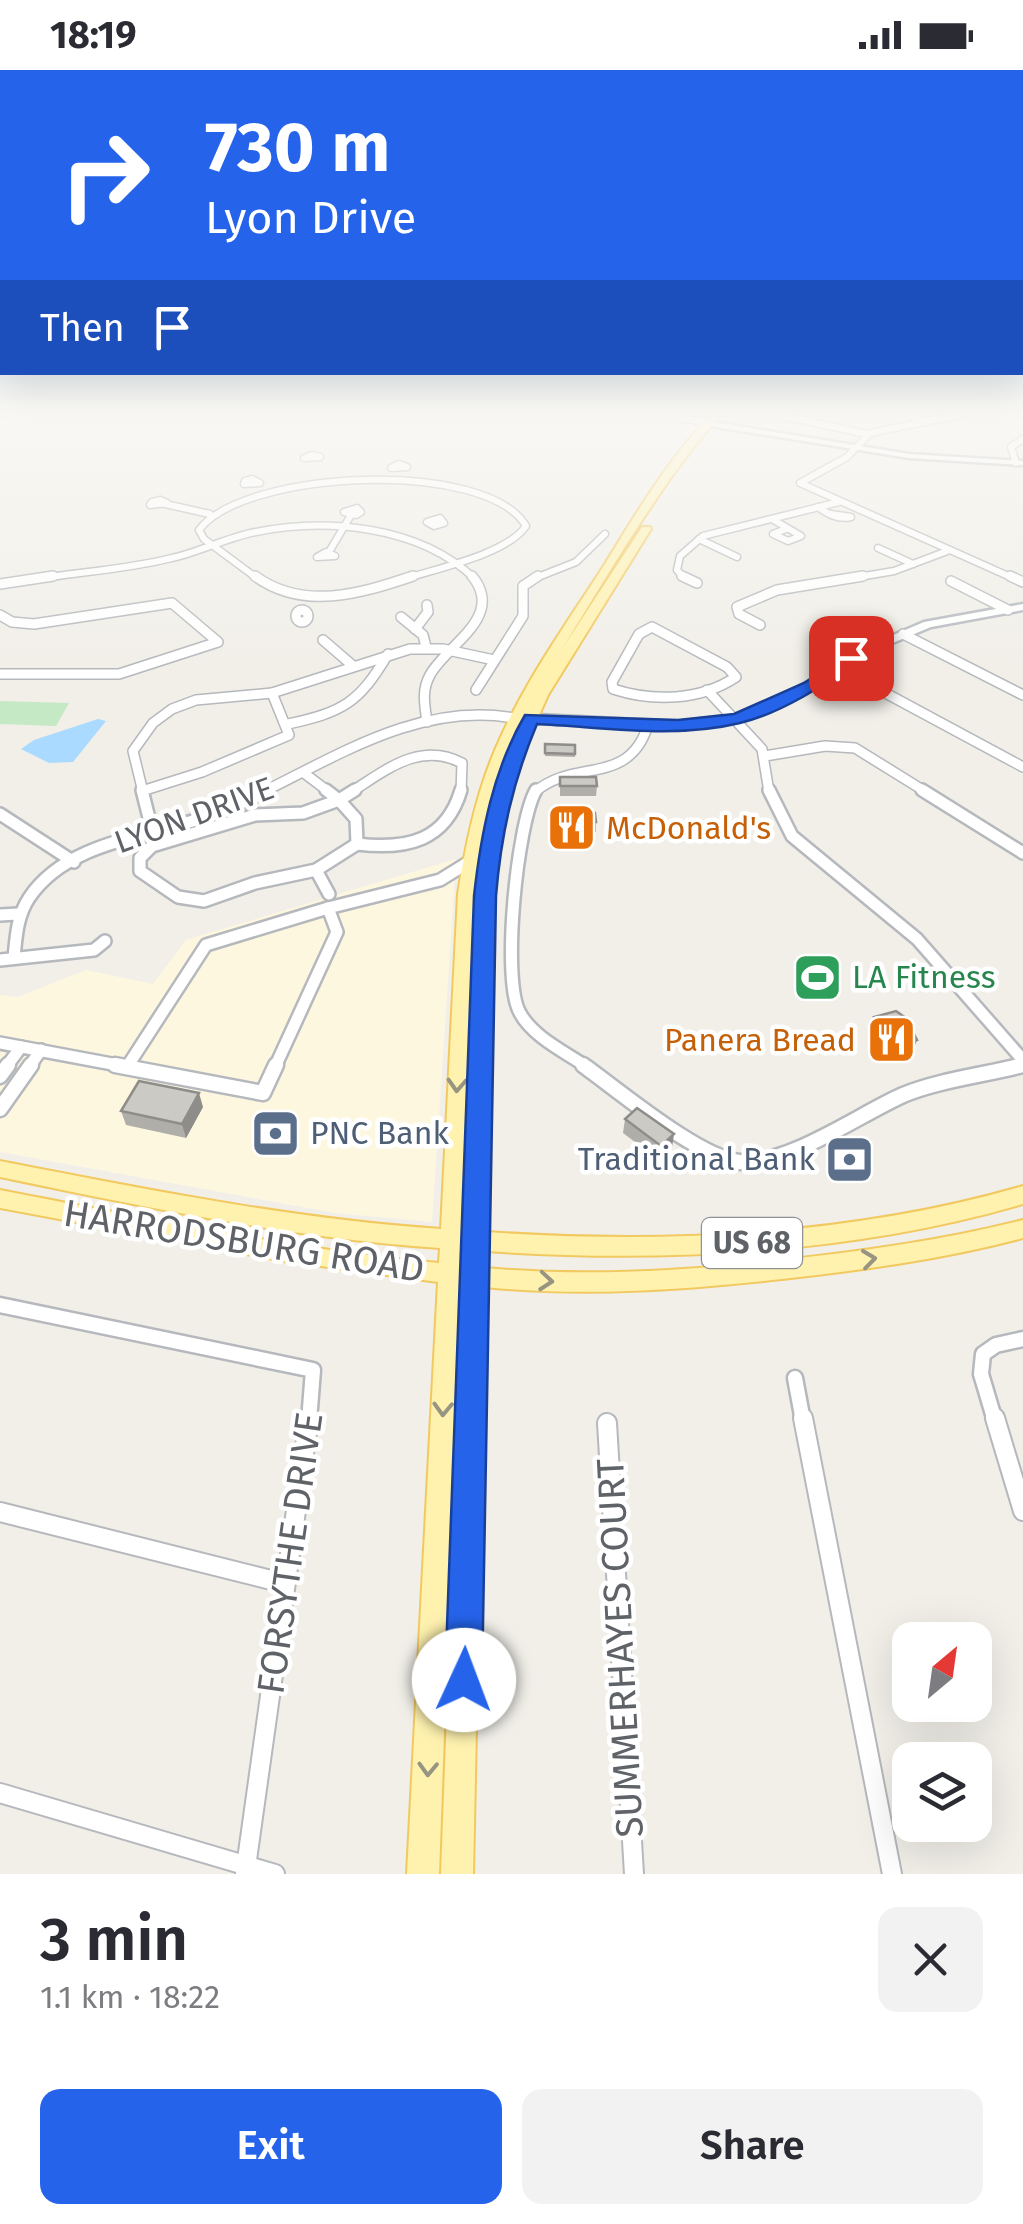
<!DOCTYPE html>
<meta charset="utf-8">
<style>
:root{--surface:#fff;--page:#f2f2f3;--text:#2b2b33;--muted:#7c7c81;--accent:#2563eb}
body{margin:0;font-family:"Fira Sans",sans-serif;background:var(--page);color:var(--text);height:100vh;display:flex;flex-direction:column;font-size:38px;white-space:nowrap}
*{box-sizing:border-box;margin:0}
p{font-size:32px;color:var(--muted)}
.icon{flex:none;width:55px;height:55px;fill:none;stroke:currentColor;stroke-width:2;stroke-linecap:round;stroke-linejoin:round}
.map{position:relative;height:1804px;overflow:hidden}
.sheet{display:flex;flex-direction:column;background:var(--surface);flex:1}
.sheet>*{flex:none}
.hud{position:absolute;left:0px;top:0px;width:1025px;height:305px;box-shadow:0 10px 40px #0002;background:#2563eb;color:#fff;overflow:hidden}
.needle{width:65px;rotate:29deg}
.buttons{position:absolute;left:892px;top:1552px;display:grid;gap:20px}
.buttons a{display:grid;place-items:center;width:100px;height:100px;border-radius:20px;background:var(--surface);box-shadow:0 10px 40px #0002;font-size:50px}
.pin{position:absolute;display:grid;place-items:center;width:85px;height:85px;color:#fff;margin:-42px;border-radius:20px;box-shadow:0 5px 15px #0006}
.me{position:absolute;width:110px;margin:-55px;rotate:2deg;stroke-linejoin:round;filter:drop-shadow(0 0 8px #0008)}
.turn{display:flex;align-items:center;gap:35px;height:210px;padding:0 40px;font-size:45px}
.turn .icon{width:130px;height:130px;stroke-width:2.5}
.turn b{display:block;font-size:70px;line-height:85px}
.then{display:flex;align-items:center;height:95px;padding:0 40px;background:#0003;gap:20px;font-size:38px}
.round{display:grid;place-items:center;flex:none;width:105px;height:105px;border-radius:20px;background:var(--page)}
.summary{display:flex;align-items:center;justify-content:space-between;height:170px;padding:0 40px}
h1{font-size:60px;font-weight:600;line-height:75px}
.button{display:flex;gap:20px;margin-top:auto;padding:20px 40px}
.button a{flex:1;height:115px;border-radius:20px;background:var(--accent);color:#fff;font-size:40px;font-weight:600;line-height:115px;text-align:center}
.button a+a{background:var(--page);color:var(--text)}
.status{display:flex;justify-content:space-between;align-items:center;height:70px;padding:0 50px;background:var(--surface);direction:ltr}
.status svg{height:28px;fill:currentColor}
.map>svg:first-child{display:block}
.commercial{fill:#fef7e0}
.green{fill:#c5e8c5}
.water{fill:#aadaff}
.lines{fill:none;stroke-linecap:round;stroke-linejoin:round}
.street-far4-casing{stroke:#b5b8bc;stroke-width:9}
.street-far3-casing{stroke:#b5b8bc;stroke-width:12}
.street-far2-casing{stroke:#b5b8bc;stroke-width:16}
.street-far1-casing{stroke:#b5b8bc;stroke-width:19}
.street-casing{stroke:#b5b8bc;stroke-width:22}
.secondary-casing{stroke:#b6babf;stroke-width:5}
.primary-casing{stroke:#f2c960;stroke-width:4}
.street-far4{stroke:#fff;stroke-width:6}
.street-far3{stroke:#fff;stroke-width:9}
.street-far2{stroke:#fff;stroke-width:11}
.street-far1{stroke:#fff;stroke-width:14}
.street{stroke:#fff;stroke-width:18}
.secondary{fill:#fff;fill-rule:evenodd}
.primary{fill:#fff2af;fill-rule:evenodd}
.wall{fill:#afaea9}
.shaded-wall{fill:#8f8d8a}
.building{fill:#cccac5;stroke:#8f8d8a;stroke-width:2.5}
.oneway{stroke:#979581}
.route{fill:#2563eb;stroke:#184099;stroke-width:2.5}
.labels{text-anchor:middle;stroke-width:9;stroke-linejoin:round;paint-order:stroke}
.shield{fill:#fff;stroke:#8f9295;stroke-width:2.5}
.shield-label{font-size:30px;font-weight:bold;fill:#5f6368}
.street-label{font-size:32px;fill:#5f6368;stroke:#fff}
.food-label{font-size:32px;fill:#c56008;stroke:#fff;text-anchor:start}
.leisure-label{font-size:32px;fill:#27864d;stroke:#fff;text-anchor:start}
.service-label{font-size:32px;fill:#4e5e75;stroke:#fff;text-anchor:start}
.near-street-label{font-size:38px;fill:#5f6368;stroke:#fff}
</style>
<div class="status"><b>18:19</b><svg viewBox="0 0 49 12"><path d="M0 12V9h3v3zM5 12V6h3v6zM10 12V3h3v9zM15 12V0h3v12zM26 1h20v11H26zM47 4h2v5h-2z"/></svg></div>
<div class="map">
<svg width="1023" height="1804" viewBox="0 0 1023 1804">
<rect width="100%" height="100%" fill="#f1efe8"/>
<!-- commercial -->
<polygon class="commercial" points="456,789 432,1152 335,1143 0,1082 0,925 18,927 86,900 153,914 186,870"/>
<!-- green -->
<polygon class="green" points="0,631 69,633 56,656 0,654"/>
<!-- water -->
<polygon class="water" points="98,649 106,651 73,692 49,693 21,679 34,670"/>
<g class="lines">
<defs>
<g id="street-far4">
<polyline points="678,341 682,348 707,353"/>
<polyline points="901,341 925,351"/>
<polyline points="977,341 870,363 847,387 800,413 1015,509"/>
<polyline points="784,346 867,364"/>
<polygon points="312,385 320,387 304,388"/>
<polyline points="1016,393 1011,377 1023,369"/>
<polygon points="399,394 407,397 391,398"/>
<polygon points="252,409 260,413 244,414 245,411"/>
<polygon points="160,430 167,433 150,435 152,432"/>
<polyline points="165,434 210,444"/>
<path d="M818,437c10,7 20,13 33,10l-20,-3"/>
<polygon points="357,438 361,442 356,445 344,442"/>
<polygon points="440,448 444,453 434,456 427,452"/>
<polyline points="772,449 801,466 788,471 773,464 786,459"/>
<polyline points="699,469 737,487"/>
<polyline points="878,478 913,494"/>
<polygon points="326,482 335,486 317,487"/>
<polyline points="329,482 351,445"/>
<path d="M36,509c45,-7 92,-10 136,-21 27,-6 52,-19 79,-25 73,-16 168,-8 224,46"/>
<path d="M258,509l-54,-40 -5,-9c44,-60 287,-72 327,-4 -19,28 -88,42 -121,53"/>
<polyline points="533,509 576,492 605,464"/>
<polyline points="685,509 677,500 680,486 703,466 839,432"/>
<polyline points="847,509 894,501 950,480"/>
</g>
<g id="street-far3">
<path d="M255,506c48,35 105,18 158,0"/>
<polyline points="682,506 697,513"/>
<polyline points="1010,506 1023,512"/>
<polyline points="951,511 1008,540"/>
<polyline points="0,514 53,506"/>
<circle cx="302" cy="546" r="6"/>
<polyline points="0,545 12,552 34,554 172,533 218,572 119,604 0,604"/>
<polyline points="401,547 423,565 426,577"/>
<polyline points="760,555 739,544 737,537 777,520 863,506"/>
<path d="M652,557l75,40 9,10c-36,24 -83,25 -123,12l-1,-7 27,-48z"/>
<polyline points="415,559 428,542 427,535"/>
<polyline points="903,564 1023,625"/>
<polyline points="323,570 352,595"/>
<polyline points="839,598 1023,697"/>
<polyline points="476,620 523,546 523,516 538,506"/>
<polyline points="707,620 762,679 769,722"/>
<path d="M427,652c-2,-16 -6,-31 3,-47 16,-30 76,-58 42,-99"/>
<path d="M288,654c55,-12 71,-21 100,-70"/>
<polyline points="765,686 825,676 855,678 926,722"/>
<polyline points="304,703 329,722"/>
<polyline points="142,721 202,702 289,665 272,623"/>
<polyline points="143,722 133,681 153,653 172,639 196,630 272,623 410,579 443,579 494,590"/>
<path d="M263,722c79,-39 160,-90 251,-74"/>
<path d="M351,722c35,-22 69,-51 111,-29l-1,29"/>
<path d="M535,722c39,-34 94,-5 113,-67"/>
</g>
<g id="street-far2">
<polyline points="142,720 152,760"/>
<polyline points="326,720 339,730"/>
<path d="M536,720c-19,33 -35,191 -16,223 13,24 45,39 67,54"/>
<polyline points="769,720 792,766 917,869 1023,990"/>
<polyline points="922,720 1023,783"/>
<polyline points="339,730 356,749 357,774"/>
<polyline points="339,730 303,743 255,745 152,776 140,788 140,801 178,827 204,831 255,813 316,800 357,774"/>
<polyline points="339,730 355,720"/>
<polyline points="0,744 74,792"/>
<path d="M357,774c50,6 89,-3 104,-54"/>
<polyline points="316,800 329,824"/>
<polyline points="0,845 18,844"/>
<path d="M14,888c2,-21 3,-42 15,-60 35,-53 111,-61 167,-78 25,-8 49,-18 72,-30"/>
<polyline points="0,890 94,880 105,871"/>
<polyline points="0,973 128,997"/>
<polyline points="6,997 21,977"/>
<polyline points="29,997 41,980"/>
<polyline points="127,997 206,875 328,838"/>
<polyline points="275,997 337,862 328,838 440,810 469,792"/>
<polyline points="1013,997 1023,995"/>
</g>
<g id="street-far1">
<polyline points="115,995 263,1023 276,995"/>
<path d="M583,995c35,25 117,94 157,97 49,3 118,-47 163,-67 36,-15 82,-20 120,-30"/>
<polyline points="0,1006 8,995"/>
<polyline points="0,1039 31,995"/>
<polyline points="0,1235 313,1300 309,1351"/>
<polyline points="795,1308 803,1351"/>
<polyline points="995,1351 981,1304 983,1284 996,1275 1023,1269"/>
</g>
<g id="street">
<polyline points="803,1348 892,1804"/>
<polyline points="995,1348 1023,1441"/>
<polyline points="607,1353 634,1804"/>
<polyline points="0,1442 283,1513"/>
<polyline points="0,1723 275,1804"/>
<polyline points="245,1804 309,1348"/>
</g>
<g id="secondary">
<polygon points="707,351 909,384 1023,391 1023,395 909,388 704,355 703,353"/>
<polygon points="1023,534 1023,540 931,557 866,584 798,627 737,652 678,660 518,652 512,648 518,644 678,652 735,645 790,623 858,580 924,552"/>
</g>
<path id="primary" d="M715,341h9c-64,72 -111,156 -162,238l80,-122h8l1,2 -103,166 -31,70 -12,36 -12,98 -7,333c178,12 365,4 537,-46v18c-170,50 -361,59 -537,47l-1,17c101,9 197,3 297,-8 81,-9 162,-20 241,-40v18c-79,21 -160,32 -241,41 -100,11 -197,18 -297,8l-12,587h-32l22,-589h-3l-21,589h-32l31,-592 -154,-21 -284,-53v-18c145,28 291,59 439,73l1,-15c-148,-10 -295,-41 -440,-71v-16c145,28 292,58 441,68l17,-335c7,-46 16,-91 33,-134 27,-69 72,-131 112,-193 34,-55 66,-110 112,-156zM486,755l-10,91 -11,315h-3l12,-337zM461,1179h3l-1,16h-2z"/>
</defs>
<!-- street-far4 casing -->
<use href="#street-far4" class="street-far4-casing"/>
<!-- street-far3 casing -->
<use href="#street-far3" class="street-far3-casing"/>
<!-- street-far2 casing -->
<use href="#street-far2" class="street-far2-casing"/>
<!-- street-far1 casing -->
<use href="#street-far1" class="street-far1-casing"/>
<!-- street casing -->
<use href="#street" class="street-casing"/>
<!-- secondary casing -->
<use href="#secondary" class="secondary-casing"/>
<!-- primary casing -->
<use href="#primary" class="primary-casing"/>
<!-- street-far4 -->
<use href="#street-far4" class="street-far4"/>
<!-- street-far3 -->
<use href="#street-far3" class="street-far3"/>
<!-- street-far2 -->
<use href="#street-far2" class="street-far2"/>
<!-- street-far1 -->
<use href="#street-far1" class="street-far1"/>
<!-- street -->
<use href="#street" class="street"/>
<!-- secondary -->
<use href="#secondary" class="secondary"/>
<!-- primary -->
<use href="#primary" class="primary"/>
</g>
<!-- wall -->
<g class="wall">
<polygon points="545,674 575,675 575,687 545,686"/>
<polygon points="560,707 597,716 596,726 560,726"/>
<polygon points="560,743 596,752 596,762 560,762"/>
<polygon points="874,947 917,970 913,980 894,987 884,975 880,976 871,958"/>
<polygon points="203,1037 186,1068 126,1055 121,1041"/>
<polygon points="625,1049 672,1078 659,1090 623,1063"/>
</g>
<!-- shaded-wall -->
<g class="shaded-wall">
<polygon points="888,964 884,975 880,976 883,966"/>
<polygon points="917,970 913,980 894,987 897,976"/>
<polygon points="199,1023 203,1037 186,1068 182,1054"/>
<polygon points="674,1064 672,1078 659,1090 661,1076"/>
</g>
<!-- building -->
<g class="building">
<polygon points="545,674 575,675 575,684 545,683"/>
<polygon points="560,707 596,707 597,716 560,716"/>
<polygon points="560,743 595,743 596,752 561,752"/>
<polygon points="896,941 906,948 917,970 897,976 888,964 883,966 874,947"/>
<polygon points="139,1011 199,1023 182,1054 121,1041"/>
<polygon points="637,1038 674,1064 661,1076 625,1049"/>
</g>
<!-- one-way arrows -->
<defs><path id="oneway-chevron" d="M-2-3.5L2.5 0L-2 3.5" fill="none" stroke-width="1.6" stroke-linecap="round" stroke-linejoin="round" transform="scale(2.5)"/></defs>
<g class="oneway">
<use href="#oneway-chevron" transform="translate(457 1015) rotate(93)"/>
<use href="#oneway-chevron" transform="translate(869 1189) rotate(-7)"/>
<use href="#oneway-chevron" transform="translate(546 1211) rotate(5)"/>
<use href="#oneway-chevron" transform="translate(443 1339) rotate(92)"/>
<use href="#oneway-chevron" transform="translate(428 1699) rotate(92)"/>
</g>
<!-- sky -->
<linearGradient id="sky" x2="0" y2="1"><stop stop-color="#8fc3f1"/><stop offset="0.57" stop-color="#f9f8f5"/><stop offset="1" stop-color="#f9f8f5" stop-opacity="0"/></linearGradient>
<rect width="1023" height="594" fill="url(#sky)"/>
<!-- route -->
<path class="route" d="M851,583l8,5 -2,4c-35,24 -75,51 -117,61 -65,16 -137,4 -203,1 -24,57 -36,110 -41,172l-14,784 -5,13 -13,5 -14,-5 -5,-13 29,-784c7,-63 19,-126 51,-181l153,5 56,-6 70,-31z"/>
<!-- icons -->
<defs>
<symbol id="restaurant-square" viewBox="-11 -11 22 22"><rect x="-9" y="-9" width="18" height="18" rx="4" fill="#e8710a" stroke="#fff"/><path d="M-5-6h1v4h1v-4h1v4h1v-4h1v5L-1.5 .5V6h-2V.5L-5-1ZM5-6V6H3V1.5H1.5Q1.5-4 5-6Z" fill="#fff"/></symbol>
<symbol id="stadium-square" viewBox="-11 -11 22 22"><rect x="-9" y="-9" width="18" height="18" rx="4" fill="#2e9e5b" stroke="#fff"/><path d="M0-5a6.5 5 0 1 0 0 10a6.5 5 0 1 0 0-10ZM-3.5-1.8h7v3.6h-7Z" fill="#fff"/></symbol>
<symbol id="bank-square" viewBox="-11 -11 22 22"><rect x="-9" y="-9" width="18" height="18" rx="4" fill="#5c6f8a" stroke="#fff"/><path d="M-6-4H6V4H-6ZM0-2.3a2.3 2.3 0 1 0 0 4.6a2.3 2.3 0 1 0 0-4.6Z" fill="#fff"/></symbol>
</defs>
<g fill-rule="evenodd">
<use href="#restaurant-square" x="544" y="730" width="55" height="55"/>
<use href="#stadium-square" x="790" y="880" width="55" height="55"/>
<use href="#restaurant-square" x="864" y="942" width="55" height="55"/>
<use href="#bank-square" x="248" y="1036" width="55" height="55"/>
<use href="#bank-square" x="822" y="1062" width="55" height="55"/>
</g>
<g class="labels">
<!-- shield labels -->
<rect class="shield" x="702" y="1148" width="100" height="50" rx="8"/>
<g class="shield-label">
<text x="752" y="1183">US 68</text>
</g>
<!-- street labels -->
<g class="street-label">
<text transform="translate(194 745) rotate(-20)" y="11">LYON DRIVE</text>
</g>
<!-- food labels -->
<g class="food-label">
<text x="606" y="769">McDonald's</text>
<text x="856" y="981" text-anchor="end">Panera Bread</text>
</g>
<!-- leisure labels -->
<g class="leisure-label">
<text x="852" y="918">LA Fitness</text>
</g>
<!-- service labels -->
<g class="service-label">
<text x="310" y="1074">PNC Bank</text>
<text x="815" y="1100" text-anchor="end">Traditional Bank</text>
</g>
<!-- near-street labels -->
<g class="near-street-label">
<text transform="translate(244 1171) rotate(9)" y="13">HARRODSBURG ROAD</text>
<text transform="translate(290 1483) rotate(-82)" y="13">FORSYTHE DRIVE</text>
<text transform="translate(620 1578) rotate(-93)" y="13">SUMMERHAYES COURT</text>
</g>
</g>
</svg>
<div class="buttons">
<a><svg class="needle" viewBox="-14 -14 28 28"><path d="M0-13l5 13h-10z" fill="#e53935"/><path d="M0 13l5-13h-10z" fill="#7c7c81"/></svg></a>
<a><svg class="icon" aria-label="layers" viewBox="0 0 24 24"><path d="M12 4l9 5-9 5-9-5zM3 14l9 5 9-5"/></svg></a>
</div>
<div class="pin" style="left:851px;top:588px;background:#d93025"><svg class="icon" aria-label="arrive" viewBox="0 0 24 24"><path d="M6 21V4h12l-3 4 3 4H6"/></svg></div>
<svg class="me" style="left:464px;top:1610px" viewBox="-20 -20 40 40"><circle r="19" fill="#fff"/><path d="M0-13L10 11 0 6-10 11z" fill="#2563eb"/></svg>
<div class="hud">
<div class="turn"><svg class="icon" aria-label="right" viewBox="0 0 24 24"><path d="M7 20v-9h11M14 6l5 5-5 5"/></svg><div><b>730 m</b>Lyon Drive</div></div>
<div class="then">Then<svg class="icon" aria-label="arrive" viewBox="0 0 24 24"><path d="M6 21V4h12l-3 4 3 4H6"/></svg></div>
</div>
</div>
<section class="sheet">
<div class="summary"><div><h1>3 min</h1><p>1.1 km · 18:22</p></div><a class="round"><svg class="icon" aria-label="close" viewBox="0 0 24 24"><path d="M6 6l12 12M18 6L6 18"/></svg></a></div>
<div class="button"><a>Exit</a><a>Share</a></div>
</section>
